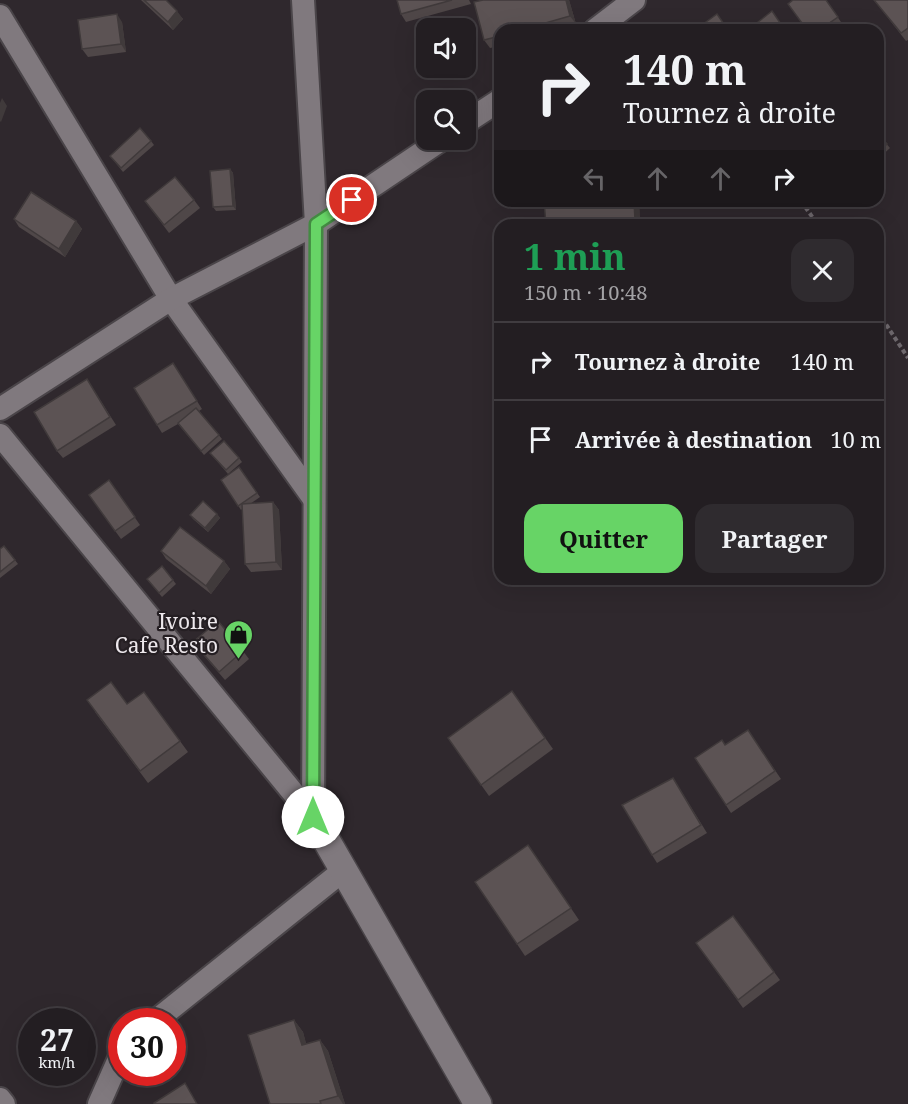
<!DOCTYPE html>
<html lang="fr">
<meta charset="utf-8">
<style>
:root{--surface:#231e22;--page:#2f2b2f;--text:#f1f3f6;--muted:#a3a2a5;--line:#403c40;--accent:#67d466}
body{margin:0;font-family:"Noto Serif",serif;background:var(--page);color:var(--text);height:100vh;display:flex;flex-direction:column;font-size:22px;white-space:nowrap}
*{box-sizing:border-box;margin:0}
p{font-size:20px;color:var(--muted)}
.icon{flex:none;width:33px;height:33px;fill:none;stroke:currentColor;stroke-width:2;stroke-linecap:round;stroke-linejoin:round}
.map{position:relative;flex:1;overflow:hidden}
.side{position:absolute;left:494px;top:219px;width:390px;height:366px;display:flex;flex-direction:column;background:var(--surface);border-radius:18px;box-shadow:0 6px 24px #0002,0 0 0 2px var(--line)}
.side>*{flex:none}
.guide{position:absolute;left:494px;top:24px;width:390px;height:183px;border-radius:18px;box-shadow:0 6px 24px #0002,0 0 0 2px var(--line);background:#231e22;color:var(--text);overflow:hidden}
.buttons{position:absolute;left:416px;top:18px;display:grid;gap:12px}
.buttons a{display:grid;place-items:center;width:60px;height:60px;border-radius:12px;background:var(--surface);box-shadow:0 6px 24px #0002,0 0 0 2px var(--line);font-size:30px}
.speed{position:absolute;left:18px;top:1008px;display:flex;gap:12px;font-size:30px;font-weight:700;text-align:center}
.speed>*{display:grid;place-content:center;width:78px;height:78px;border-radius:50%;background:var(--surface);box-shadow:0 6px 24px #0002,0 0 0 2px var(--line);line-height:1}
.speed small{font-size:15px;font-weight:400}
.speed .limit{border:9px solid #d22;background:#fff;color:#111}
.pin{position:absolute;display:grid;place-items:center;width:51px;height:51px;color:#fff;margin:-26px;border:3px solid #fff;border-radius:50%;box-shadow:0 2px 6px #0007}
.me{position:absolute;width:66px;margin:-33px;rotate:0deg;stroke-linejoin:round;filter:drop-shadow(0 0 4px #0008)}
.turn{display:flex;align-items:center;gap:21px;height:126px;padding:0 30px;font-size:27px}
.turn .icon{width:78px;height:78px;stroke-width:2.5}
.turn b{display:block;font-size:42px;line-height:51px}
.lanes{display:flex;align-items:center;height:57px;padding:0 30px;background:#0003;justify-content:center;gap:30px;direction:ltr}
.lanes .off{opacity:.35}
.round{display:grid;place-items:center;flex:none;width:63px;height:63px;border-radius:18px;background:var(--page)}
.summary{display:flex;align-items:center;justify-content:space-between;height:102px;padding:0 30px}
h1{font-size:36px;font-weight:700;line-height:45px;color:#1e9e55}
.action{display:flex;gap:12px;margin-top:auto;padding:12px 30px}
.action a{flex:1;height:69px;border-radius:18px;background:var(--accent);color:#111;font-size:24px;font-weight:700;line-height:69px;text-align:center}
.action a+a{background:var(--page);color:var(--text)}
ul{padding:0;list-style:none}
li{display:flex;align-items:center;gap:18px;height:78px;padding:0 30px;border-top:2px solid var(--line)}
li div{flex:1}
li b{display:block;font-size:22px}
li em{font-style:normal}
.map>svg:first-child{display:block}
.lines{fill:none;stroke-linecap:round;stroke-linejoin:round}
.minor-casing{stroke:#4a4549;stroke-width:26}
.tertiary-casing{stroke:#4a4549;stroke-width:30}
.path{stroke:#6f696e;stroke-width:4;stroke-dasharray:4.5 3;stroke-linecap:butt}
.minor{stroke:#80797e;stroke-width:22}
.tertiary{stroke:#80797e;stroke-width:27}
.wall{fill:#4f4748}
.shaded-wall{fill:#403a3b}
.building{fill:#5c5354;stroke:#403a3b;stroke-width:1.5}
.route-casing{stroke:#438a42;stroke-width:15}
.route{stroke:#67d466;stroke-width:10}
.labels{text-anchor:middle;stroke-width:4.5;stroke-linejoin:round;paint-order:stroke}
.poi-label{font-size:21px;fill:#ede8ec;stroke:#251f23;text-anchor:end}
</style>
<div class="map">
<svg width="908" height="1104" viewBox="0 0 908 1104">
<rect width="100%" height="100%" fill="#2f282d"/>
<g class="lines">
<defs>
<g id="minor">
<polyline points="303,0 316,224 313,817"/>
<polyline points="0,16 171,299 314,499"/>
<polyline points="595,30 634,0"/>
<polyline points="465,123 500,100"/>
<polyline points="0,409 171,299 316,224 441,140"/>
<polyline points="0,435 313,817"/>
<polyline points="154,1022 344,870"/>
<polyline points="0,1099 4,1104"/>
<polyline points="99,1104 122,1052"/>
</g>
<polyline id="tertiary" points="313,817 478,1104"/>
</defs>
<!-- minor casing -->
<use href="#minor" class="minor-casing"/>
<!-- tertiary casing -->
<use href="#tertiary" class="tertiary-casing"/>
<!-- path -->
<g class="path">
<polyline points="801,201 818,225"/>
<polyline points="878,312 908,358"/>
</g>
<!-- minor -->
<use href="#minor" class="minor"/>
<!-- tertiary -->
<use href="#tertiary" class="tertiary"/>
</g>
<!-- wall -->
<g class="wall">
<polygon points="141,0 166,0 183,19 173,30"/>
<polygon points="397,0 469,0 471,4 406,22 401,14"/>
<polygon points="483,0 569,0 576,24 555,30 500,30 500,46 490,48 484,40 474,2"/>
<polygon points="826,0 843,25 836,30 807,30"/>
<polygon points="874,0 908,0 908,40 906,41"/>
<polygon points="122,22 126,52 88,57 82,49"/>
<polygon points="878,134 890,148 878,159"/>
<polygon points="151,141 154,145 123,172 110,156"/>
<polygon points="230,169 233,173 236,210 216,211 213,207"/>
<polygon points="194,200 200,208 169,233 145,201"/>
<polygon points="639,201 640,225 546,225"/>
<polygon points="14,219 76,221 82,229 65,257 19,227"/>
<polygon points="173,363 202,409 199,411 222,439 204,455 178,424 162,433 157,425"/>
<polygon points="92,387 116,425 63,458 57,451"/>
<polygon points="210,453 239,458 242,462 228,474"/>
<polygon points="239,467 260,497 250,504 273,502 279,510 282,570 251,572 245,564 242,509 241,510 221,480"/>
<polygon points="109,480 140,525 121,539 89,495"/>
<polygon points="217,514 220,518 208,532 193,519 190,515"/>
<polygon points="4,546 18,564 0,578 0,549"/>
<polygon points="161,551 224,561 230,569 211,594 166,559"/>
<polygon points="162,566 176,584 162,597 147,579"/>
<polygon points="193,642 243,651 249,659 225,680 199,650"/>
<polygon points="512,691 553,749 489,796 448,738"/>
<polygon points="144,692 188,752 148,783 95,712 127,704"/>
<polygon points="748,730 781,779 731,813 695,758 725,745"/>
<polygon points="673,778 707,833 657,863 652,855"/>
<polygon points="528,845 579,920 525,956 475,882"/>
<polygon points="733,916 780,980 743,1008 696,943"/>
<polygon points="294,1020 303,1032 306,1044 320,1040 328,1051 345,1104 270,1104"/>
</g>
<!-- shaded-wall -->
<g class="shaded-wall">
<polygon points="566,0 569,0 576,24 570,16"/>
<polygon points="177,11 183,19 173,30 168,22"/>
<polygon points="117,14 122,22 126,52 121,44"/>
<polygon points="2,98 7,106 1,122 0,121 0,103"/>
<polygon points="230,169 233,173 236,210 233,206"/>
<polygon points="634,201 639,201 640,225 638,225 635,220"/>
<polygon points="76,221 82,229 65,257 59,249"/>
<polygon points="273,502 279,510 282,570 276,562"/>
<polygon points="217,514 220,518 208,532 205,528"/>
<polygon points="224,561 230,569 211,594 206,586"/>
<polygon points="294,1020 303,1032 310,1057 302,1045"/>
<polygon points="320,1040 328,1051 345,1104 343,1104 338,1096"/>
</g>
<!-- building -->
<g class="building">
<polygon points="144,0 166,0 177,11 168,22"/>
<polygon points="397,0 452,0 401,14"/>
<polygon points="483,0 566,0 570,16 521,30 500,30 500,36 484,40 474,2"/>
<polygon points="793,0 826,0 838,17 819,30 807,30 788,4"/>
<polygon points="874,0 908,0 908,28 901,33"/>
<polygon points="772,11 785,30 748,30"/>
<polygon points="117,14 121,44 82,49 78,20"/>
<polygon points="717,14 728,30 695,30"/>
<polygon points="140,128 151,141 121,168 110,156"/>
<polygon points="878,134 887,144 878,153"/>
<polygon points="230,169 233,206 213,207 210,171"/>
<polygon points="175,177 194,200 164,225 145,201"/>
<polygon points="31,192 76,221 59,249 14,219"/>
<polygon points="544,201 634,201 635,220 546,225"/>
<polygon points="173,363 197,401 157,425 134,388"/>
<polygon points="87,379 110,417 57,451 34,412"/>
<polygon points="196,408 219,435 201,451 178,423"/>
<polygon points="224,441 239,458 226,470 210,453"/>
<polygon points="239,467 257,493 238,506 221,480"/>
<polygon points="109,480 135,517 115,531 89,495"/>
<polygon points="203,501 217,514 205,528 190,515"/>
<polygon points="273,502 276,562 245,564 242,504"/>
<polygon points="180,527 224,561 206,586 161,551"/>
<polygon points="4,546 15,560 0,572 0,549"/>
<polygon points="162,566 173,580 159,593 147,579"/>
<polygon points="218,621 243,651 219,672 193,642"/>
<polygon points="111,682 127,704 144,692 180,741 140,771 87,700"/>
<polygon points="512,691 545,738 481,785 448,738"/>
<polygon points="748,730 775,771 726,805 695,758 722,740 725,745"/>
<polygon points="673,778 701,825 652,855 622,805"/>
<polygon points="528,845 571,908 517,944 475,882"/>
<polygon points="733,916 774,972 738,1000 696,943"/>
<polygon points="294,1020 302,1045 320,1040 338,1096 320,1101 321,1104 270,1104 248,1035"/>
<polygon points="185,1083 197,1104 154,1104 154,1103"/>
</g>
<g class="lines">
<defs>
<polyline id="route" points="313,817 316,224 352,200"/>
</defs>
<!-- route casing -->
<use href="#route" class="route-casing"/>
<!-- route -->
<use href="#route" class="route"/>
</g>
<!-- icons -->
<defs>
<symbol id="shop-pin" viewBox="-11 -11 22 30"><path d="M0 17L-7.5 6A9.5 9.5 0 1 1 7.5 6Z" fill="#67d466" stroke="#251f23"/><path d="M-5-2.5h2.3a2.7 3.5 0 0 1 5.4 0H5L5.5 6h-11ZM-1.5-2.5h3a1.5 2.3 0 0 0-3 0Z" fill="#111"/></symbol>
</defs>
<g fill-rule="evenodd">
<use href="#shop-pin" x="222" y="618" width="33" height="45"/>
</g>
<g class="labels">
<!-- poi labels -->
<g class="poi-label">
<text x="218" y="629">Ivoire<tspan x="218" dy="24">Cafe Resto</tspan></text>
</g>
</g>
</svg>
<div class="buttons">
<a><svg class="icon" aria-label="sound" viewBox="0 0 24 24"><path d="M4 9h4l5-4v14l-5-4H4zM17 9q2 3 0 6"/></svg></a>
<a><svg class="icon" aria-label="search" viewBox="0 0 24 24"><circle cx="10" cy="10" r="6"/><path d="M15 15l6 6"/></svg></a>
</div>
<div class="speed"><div>27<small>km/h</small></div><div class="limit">30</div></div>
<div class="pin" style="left:352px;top:200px;background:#d93025"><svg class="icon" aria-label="arrive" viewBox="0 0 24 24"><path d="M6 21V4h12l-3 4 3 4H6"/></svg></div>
<svg class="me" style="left:313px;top:817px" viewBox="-20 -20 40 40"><circle r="19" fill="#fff"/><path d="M0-13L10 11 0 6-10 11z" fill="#67d466"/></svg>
<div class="guide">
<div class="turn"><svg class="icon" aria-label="right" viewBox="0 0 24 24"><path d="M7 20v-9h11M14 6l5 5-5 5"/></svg><div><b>140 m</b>Tournez à droite</div></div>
<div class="lanes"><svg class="icon off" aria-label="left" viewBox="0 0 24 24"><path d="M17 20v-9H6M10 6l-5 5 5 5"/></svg><svg class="icon off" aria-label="ahead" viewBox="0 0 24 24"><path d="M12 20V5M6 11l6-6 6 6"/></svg><svg class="icon off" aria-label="ahead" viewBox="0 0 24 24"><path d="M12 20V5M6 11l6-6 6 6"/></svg><svg class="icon" aria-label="right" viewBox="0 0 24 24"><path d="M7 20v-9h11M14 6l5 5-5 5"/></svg></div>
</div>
<section class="side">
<div class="summary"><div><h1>1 min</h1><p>150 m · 10:48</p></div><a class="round"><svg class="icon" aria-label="close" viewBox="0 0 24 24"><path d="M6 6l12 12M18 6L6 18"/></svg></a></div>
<ul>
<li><svg class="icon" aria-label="right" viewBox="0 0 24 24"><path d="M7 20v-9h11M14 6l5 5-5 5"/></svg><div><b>Tournez à droite</b></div><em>140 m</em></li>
<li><svg class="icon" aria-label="arrive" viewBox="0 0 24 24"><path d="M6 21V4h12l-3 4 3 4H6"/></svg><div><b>Arrivée à destination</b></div><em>10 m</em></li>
</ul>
<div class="action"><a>Quitter</a><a>Partager</a></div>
</section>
</div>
